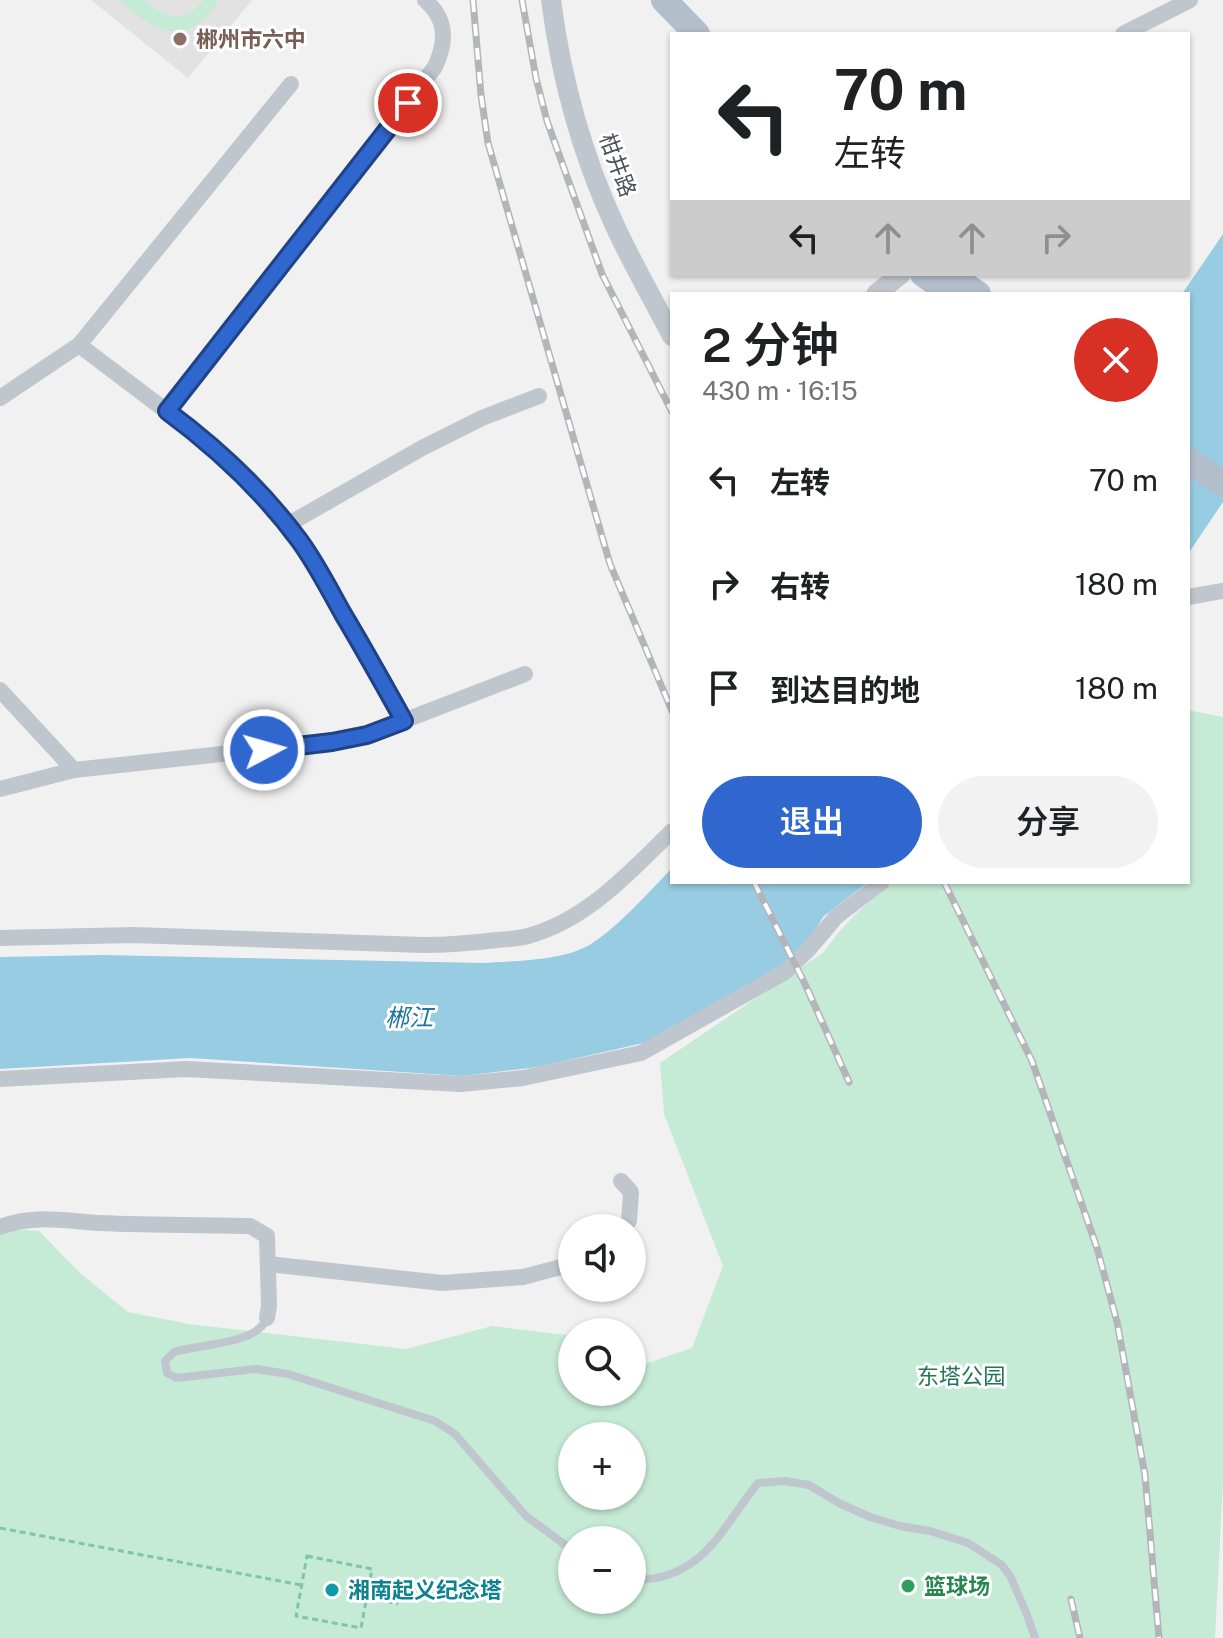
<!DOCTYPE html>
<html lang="zh">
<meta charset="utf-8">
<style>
:root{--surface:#fff;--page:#f2f2f2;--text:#202124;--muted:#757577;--accent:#2f67ce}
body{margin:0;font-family:"Public Sans","Noto Sans SC",sans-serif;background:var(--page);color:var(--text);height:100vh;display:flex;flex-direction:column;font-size:30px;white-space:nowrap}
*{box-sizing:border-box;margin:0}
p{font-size:26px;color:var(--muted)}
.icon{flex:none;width:44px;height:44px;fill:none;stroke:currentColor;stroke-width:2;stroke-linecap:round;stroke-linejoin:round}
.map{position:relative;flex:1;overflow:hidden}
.drawer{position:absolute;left:670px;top:292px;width:520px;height:592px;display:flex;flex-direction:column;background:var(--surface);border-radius:0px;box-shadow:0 2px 6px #0004}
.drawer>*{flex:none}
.banner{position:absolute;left:670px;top:32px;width:520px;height:244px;border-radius:0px;box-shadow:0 2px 6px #0004;background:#fff;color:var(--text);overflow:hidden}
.controls{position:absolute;left:558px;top:1214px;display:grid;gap:16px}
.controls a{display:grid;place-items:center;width:88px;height:88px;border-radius:50%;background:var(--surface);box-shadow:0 2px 6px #0004;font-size:40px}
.pin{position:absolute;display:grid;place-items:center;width:68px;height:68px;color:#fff;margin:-34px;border:4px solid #fff;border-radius:50%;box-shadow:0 2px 8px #0007}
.me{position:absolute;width:88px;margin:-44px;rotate:84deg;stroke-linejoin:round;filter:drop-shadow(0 0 6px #0008)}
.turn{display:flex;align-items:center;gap:28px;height:168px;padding:0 32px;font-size:36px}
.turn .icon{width:104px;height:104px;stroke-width:2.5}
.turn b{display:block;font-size:56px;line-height:68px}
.lanes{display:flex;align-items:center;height:76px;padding:0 32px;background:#0003;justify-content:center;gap:40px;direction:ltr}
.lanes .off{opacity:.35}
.round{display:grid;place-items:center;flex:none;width:84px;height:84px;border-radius:42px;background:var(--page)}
.overview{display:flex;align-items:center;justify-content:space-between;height:136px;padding:0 32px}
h1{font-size:48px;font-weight:600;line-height:60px}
.cta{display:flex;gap:16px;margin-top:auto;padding:16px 32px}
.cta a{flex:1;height:92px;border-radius:48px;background:var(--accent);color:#fff;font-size:32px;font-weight:600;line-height:92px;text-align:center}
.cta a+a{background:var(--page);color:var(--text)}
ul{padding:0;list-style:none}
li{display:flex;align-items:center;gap:24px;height:104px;padding:0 32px}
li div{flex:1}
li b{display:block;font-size:30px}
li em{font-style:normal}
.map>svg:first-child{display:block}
.education{fill:#e3e2e2}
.green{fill:#c5ead6;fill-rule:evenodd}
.water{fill:#97cce2}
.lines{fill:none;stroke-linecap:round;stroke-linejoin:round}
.path{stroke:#80c4a9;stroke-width:3;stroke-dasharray:6 4;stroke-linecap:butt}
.service{stroke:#c0c6cd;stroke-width:8}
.minor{stroke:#c0c6cd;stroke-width:16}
.tertiary{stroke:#c0c6cd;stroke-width:20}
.primary{stroke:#b3becb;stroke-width:26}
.rail-casing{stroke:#b3b5ba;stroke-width:7}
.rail{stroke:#fff;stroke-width:4;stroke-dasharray:12;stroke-linecap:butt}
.route-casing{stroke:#1f4386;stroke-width:20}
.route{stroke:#2f67ce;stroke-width:14}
.education-dot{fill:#8d6e63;stroke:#fff;stroke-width:3}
.leisure-dot{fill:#2e9e5b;stroke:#fff;stroke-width:3}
.culture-dot{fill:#0f9aa8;stroke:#fff;stroke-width:3}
.labels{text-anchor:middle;stroke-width:6;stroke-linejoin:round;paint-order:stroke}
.education-label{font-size:22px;font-weight:bold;fill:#785e54;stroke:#fff;text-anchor:start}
.street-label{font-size:22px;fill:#4a525c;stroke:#fff}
.park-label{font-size:22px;fill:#237553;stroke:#fff}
.leisure-label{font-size:22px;font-weight:bold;fill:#27864d;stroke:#fff;text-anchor:start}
.culture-label{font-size:22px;font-weight:bold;fill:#0d838f;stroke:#fff;text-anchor:start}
.water-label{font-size:24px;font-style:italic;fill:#1e779b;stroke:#fff}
</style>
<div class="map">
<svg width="1223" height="1638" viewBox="0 0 1223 1638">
<rect width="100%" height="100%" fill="#f2f1f1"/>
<!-- education -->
<polygon class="education" points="91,0 252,0 188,78"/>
<!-- green -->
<g class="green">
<path d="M118,0h26l18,13 15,4 14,-4 13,-13h14c-11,25 -38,39 -63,26 -13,-6 -25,-17 -37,-26z"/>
<path d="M1188,710l35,7v764l-8,157h-1215v-403l16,-6 23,2 42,43 47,38 61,12 217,25 86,-23 74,9 6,2v55h60v-31l10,4 50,-17 31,-82 -59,-152 -4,-51 164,-111c21,-30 41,-48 70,-70h294zM572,1436h60v60h-60zM572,1540h60v60h-60z"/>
</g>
<!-- water -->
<g class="water">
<polygon points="1223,234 1223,502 1188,554 1188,294 1182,294"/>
<path d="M672,868v14h196l-45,35 -14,24 -35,32 -122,68 -114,26 -76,9 -272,-18 -190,11v-112l102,-2 380,8c31,-2 82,-2 109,-19 26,-16 59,-53 81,-76z"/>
</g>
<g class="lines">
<!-- path -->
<g class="path">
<polyline points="0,1528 301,1585"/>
<polygon points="307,1556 372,1569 361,1628 296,1616"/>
<polyline points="367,1597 398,1604"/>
</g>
<!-- service -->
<g class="service">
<path d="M267,1318c-10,27 -69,26 -93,34l-9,9 2,12 9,5 80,-9 32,5 147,47 20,13 71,82 46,34"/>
<path d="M632,1580c71,1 88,-50 126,-97l26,-2 25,4 30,18 31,14 30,9 30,5 38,12 34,22 8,11 16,36 9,26"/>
</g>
<!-- minor -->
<g class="minor">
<polyline points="1123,34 1190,0"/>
<polyline points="79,345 202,438 225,458 268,501 312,559 404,721"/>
<polyline points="0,398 79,345 291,84"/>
<path d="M167,411l268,-344c12,-26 12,-48 -10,-67"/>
<polyline points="287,525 422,448 482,418 539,396"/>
<polyline points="1188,597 1223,591"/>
<polyline points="0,690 74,770"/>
<polyline points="0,789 74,770 332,742 367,735 525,674"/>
<path d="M0,938l133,-3 290,10c25,0 49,-2 74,-5 10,-1 21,-1 31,-4 59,-16 101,-63 144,-105"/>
<polyline points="0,1079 186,1069 461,1084 523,1078 641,1053 785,972 809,949 836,917 882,882"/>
<polyline points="621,1181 631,1192 629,1221 623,1228"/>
<path d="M0,1227c34,-13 64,-6 99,-4 50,2 101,2 151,3l17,10 2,70 -2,12"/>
<polyline points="268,1264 442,1283 523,1277 572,1264"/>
</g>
<!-- tertiary -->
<g class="tertiary">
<path d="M551,0c10,77 31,155 64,226 17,37 38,73 57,110"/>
<polyline points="876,294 901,274"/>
</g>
<!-- primary -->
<g class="primary">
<polyline points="664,0 697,34"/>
<polyline points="923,274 952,294"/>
<polyline points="949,274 978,294"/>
<polyline points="1188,460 1223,484"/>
</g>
<defs>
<g id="rail">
<polyline points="473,0 481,95 488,143 610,564 672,711"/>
<polyline points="522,0 536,78 547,121 602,274 672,412"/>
<polyline points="754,882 805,984 849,1082"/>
<polyline points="944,882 1032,1061 1097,1248 1117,1322 1145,1475 1159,1638"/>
<polyline points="1071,1599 1080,1638"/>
</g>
</defs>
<!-- rail casing -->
<use href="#rail" class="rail-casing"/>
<!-- rail -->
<use href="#rail" class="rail"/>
</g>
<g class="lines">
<defs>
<path id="route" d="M264,750l68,-8 35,-7 37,-14c-20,-36 -40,-72 -61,-107 -14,-25 -27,-51 -44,-74 -37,-50 -82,-92 -132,-129l241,-308"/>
</defs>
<!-- route casing -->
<use href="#route" class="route-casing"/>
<!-- route -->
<use href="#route" class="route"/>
</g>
<!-- markers -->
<circle class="education-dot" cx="180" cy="39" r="8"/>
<circle class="leisure-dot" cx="908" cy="1586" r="8"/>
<circle class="culture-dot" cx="332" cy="1590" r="8"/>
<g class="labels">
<!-- education labels -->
<g class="education-label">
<text x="196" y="47">郴州市六中</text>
</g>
<!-- street labels -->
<g class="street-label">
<text transform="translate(618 165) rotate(70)" y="8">柑井路</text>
</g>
<!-- park labels -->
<g class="park-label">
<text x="961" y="1384">东塔公园</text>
</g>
<!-- leisure labels -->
<g class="leisure-label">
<text x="924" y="1594">篮球场</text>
</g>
<!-- culture labels -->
<g class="culture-label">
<text x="348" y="1598">湘南起义纪念塔</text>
</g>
<!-- water labels -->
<g class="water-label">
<text x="409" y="1026">郴江</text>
</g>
</g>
</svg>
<div class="controls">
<a><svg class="icon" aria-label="sound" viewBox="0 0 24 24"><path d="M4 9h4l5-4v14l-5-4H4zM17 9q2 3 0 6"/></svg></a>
<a><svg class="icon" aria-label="search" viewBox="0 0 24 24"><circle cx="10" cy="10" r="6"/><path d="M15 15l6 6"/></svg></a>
<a>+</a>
<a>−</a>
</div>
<div class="pin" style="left:408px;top:103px;background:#d93025"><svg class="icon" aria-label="arrive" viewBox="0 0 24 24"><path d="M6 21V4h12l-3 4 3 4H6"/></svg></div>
<svg class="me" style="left:264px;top:750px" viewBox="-20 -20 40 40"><circle r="17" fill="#2f67ce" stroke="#fff" stroke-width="3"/><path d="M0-11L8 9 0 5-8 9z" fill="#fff"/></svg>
<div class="banner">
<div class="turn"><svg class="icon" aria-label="left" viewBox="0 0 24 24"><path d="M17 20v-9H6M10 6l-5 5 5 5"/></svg><div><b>70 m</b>左转</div></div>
<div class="lanes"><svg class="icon" aria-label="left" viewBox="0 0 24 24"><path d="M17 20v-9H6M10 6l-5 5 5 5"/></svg><svg class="icon off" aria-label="ahead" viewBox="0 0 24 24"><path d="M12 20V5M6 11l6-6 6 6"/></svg><svg class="icon off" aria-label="ahead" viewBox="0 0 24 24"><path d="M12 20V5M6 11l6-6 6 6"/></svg><svg class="icon off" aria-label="right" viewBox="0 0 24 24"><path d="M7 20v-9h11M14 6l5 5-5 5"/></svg></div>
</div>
<section class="drawer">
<div class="overview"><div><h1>2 分钟</h1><p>430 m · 16:15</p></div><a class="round" style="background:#d93025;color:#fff"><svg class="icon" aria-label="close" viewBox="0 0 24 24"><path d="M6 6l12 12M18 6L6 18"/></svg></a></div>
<ul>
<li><svg class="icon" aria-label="left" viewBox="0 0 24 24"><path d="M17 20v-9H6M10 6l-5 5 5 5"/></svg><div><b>左转</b></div><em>70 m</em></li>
<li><svg class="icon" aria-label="right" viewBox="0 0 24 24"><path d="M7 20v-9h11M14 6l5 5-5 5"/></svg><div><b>右转</b></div><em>180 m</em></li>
<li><svg class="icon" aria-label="arrive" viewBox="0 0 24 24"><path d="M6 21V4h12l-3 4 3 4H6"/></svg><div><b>到达目的地</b></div><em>180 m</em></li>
</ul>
<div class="cta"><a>退出</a><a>分享</a></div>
</section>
</div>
